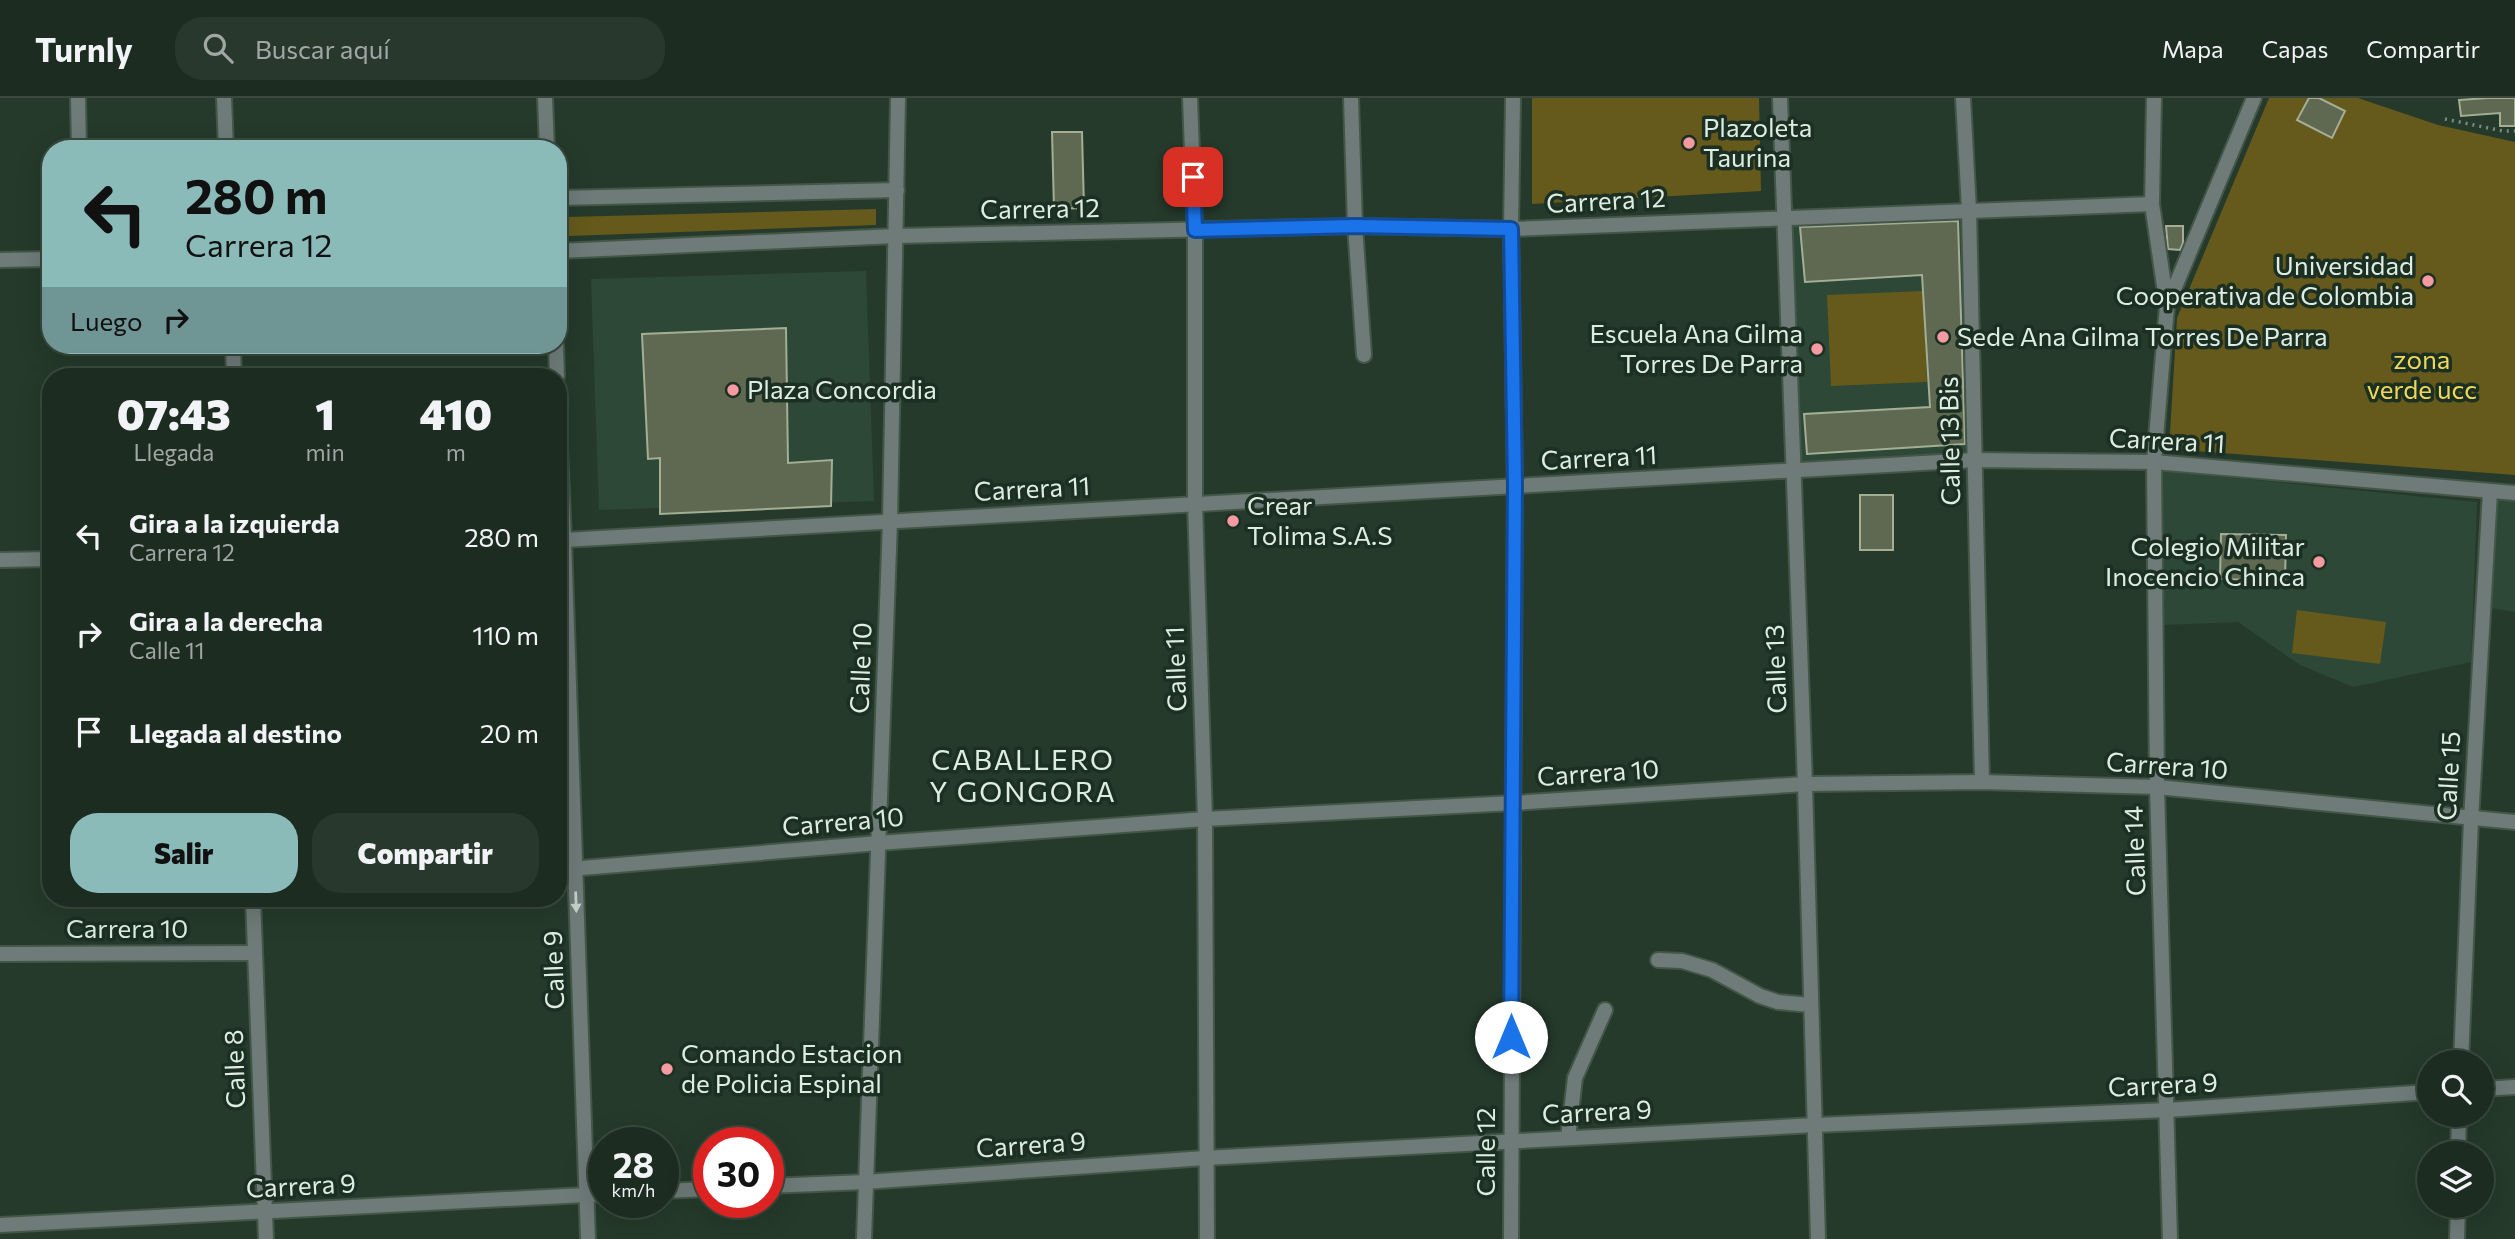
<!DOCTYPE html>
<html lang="es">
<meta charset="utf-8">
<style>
:root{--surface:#1c2c20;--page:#29382d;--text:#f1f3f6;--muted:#a0a7a5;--line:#3a483e;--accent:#8bbbb9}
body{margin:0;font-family:Commissioner,sans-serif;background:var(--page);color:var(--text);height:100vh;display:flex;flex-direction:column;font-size:26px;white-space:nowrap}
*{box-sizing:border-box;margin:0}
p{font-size:23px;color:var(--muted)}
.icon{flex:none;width:38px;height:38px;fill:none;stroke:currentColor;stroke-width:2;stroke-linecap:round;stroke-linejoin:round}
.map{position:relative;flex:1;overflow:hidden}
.sheet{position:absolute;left:42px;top:270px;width:525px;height:539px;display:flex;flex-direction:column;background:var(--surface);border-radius:28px;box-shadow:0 7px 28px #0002,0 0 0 2px var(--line)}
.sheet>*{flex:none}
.banner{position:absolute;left:42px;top:42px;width:525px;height:214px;border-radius:28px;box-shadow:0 7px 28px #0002,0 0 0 2px var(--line);background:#8bbbb9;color:#111;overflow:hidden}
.fabs{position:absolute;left:2417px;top:952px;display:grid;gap:14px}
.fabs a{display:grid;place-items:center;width:77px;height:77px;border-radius:50%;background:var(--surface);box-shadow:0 7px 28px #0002,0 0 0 2px var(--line);font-size:35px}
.speed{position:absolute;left:588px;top:1029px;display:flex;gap:14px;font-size:35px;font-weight:700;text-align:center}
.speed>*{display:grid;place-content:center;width:91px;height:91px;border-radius:50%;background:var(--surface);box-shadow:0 7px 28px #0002,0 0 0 2px var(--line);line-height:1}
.speed small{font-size:18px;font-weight:400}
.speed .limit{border:10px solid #d22;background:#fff;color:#111}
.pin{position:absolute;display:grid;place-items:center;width:60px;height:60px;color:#fff;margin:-30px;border-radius:14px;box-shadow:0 4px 10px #0006}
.me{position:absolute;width:77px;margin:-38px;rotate:0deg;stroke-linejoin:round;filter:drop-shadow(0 0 5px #0008)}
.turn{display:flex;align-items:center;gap:24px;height:147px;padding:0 28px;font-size:32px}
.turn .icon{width:91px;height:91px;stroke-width:2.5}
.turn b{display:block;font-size:49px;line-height:60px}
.then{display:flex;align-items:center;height:66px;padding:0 28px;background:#0003;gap:14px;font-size:26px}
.eta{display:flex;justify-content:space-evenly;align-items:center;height:119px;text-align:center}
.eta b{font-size:42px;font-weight:800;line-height:49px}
.action{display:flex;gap:14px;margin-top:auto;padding:14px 28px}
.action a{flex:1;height:80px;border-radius:28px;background:var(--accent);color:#111;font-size:28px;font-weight:800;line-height:80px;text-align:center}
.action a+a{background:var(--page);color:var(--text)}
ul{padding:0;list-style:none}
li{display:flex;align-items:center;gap:21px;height:98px;padding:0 28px}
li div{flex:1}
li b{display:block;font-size:26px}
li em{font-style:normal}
header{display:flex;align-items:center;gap:42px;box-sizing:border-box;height:98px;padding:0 35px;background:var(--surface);border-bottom:2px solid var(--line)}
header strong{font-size:33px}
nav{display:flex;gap:38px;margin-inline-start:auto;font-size:24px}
.search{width:490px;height:63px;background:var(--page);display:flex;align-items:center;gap:18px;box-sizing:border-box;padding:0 24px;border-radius:28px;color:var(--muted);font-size:26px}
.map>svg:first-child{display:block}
.built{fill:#2d4836}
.green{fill:#655a1c}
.building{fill:#5f6952;stroke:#a3ae95;stroke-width:2}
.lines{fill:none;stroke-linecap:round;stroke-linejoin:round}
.minor-casing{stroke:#435648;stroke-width:18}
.tertiary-casing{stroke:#435648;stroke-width:18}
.path{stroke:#7c8d80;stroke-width:3.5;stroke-dasharray:2 5;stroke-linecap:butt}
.minor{stroke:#6e7b79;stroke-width:14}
.tertiary{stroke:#6e7b79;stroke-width:14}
.oneway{fill:#c3d0c8}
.route-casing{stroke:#114b97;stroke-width:18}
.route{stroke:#1a73e8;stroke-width:12}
.poi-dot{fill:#f49aa0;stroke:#1b2f22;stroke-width:2.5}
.labels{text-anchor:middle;stroke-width:7;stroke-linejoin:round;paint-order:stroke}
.poi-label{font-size:26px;fill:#dfece2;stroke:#1b2f22;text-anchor:start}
.street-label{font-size:26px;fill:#dfece2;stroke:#1b2f22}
.park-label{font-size:26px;fill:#efd859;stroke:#1b2f22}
.neighbourhood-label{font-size:28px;letter-spacing:2px;fill:#dfece2;stroke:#1b2f22}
</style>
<header>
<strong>Turnly</strong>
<div class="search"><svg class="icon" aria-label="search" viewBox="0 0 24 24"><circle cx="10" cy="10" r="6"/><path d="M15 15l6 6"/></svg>Buscar aquí</div>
<nav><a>Mapa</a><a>Capas</a><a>Compartir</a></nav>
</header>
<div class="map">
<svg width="2515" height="1141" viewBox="0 0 2515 1141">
<rect width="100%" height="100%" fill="#253a2b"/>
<!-- built -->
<g class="built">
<polygon points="1964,117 1967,355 1798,368 1791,123"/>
<polygon points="866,173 874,403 599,412 591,181"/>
<polygon points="2163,373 2477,404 2471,564 2353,589 2300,567 2238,524 2164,527"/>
<polygon points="2497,402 2515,403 2515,514 2490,510"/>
</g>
<!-- green -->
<g class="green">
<polygon points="1532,0 1759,0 1761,93 1532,106"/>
<polygon points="2269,0 2358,0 2438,27 2515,44 2515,377 2169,351 2177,220"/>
<polygon points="876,111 876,127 569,138 567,119"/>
<polygon points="1923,193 1927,284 1831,288 1827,197"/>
<polygon points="2297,512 2386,524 2380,566 2292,555"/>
</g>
<!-- building -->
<g class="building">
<polygon points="2309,0 2319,0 2345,13 2332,40 2297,22"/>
<polygon points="2488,0 2515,0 2515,28 2500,28 2500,15 2461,18 2459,2"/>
<polygon points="1052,34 1082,34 1084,110 1054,111"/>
<polygon points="1958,123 1965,346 1807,356 1804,316 1930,309 1922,177 1805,184 1800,129"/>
<polygon points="2166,128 2183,128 2183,145 2180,152 2168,151"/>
<polygon points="786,230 788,365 832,362 831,408 660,416 660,360 648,361 642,236"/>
<rect x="1860" y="397" width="33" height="55"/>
<polygon points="2221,436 2286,437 2285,483 2220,481"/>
</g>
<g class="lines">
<defs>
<g id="minor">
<polyline points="78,0 79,51"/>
<polyline points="224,0 226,51"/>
<polyline points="545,0 547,51"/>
<polyline points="1190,0 1195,132 1195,406 1205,721 1207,1141"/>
<polyline points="1351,0 1355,128 1364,257"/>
<polyline points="1780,0 1805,686 1818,1141"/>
<polyline points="1963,0 1969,112 1982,684"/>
<polyline points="2154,0 2152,106 2167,208"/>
<polyline points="558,100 897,92"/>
<polyline points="558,153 896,138 1355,128 1511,131 2152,106"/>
<polyline points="0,162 51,161"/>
<polyline points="233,247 234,278"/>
<polyline points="556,247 557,278"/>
<polyline points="558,307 564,442 1975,362 2154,364 2515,395"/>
<polyline points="558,772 879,745 1205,721 1513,705 1805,686 1982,684 2157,689 2515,724"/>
<polyline points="253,800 266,1141"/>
<polyline points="0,856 255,855"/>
<polyline points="1658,862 1682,863 1712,872 1760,898 1778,904 1811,907"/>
<polyline points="2461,964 2471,722 2490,394"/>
<polyline points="2482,991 2515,989"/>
<polyline points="1568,1040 1575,980 1605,912"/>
<polyline points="2458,1055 2459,1017"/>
<polyline points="768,1088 865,1084 1205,1060 1815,1027 2168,1012 2429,994"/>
<polyline points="663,1093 709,1091"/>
<polyline points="0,1127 604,1096"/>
<polyline points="864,1141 890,423 898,0"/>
<polyline points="1511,1141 1515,389 1511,131 1513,0"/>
<polyline points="2457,1141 2458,1108"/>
</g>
<g id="tertiary">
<polyline points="558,442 564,442 588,1141"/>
<polyline points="0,462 51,461"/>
<polyline points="2170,1141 2157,689 2154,364 2167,208 2254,0"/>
</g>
</defs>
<!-- minor casing -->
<use href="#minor" class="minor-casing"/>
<!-- tertiary casing -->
<use href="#tertiary" class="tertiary-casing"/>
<!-- path -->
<polyline class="path" points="2445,21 2503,33 2515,33"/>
<!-- minor -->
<use href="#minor" class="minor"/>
<!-- tertiary -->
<use href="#tertiary" class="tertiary"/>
</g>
<!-- one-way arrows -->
<defs><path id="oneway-solid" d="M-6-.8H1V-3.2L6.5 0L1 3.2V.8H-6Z" transform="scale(1.75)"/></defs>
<use class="oneway" href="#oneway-solid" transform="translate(576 804) rotate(88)"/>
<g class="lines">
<defs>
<polyline id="route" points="1193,79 1195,132 1355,128 1511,131 1515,388 1511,939"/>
</defs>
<!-- route casing -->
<use href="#route" class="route-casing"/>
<!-- route -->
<use href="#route" class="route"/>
</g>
<!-- markers -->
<g class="poi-dot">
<circle cx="1689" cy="45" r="7"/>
<circle cx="2428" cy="183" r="7"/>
<circle cx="1943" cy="239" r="7"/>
<circle cx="1817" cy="251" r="7"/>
<circle cx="733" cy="292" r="7"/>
<circle cx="1233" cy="423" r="7"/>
<circle cx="2319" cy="464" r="7"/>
<circle cx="667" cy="971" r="7"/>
</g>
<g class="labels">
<!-- poi labels -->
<g class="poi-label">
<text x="1703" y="39">Plazoleta<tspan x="1703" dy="30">Taurina</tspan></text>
<text x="2414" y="177" text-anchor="end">Universidad<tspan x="2414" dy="30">Cooperativa de Colombia</tspan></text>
<text x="1803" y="245" text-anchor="end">Escuela Ana Gilma<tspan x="1803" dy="30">Torres De Parra</tspan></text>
<text x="1957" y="248">Sede Ana Gilma Torres De Parra</text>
<text x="747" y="301">Plaza Concordia</text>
<text x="1247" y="417">Crear<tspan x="1247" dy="30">Tolima S.A.S</tspan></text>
<text x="2305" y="458" text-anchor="end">Colegio Militar<tspan x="2305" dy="30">Inocencio Chinca</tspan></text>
<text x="681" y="965">Comando Estacion<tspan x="681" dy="30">de Policia Espinal</tspan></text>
</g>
<!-- street labels -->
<g class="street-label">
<text transform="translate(1606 103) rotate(-3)" y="9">Carrera 12</text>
<text transform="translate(1040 111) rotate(-1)" y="9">Carrera 12</text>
<text transform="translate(1950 343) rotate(-91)" y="9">Calle 13 Bis</text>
<text transform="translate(2167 343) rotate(3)" y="9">Carrera 11</text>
<text transform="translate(1599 360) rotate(-3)" y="9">Carrera 11</text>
<text transform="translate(1032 391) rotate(-3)" y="9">Carrera 11</text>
<text transform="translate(861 570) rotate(-88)" y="9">Calle 10</text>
<text transform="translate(1176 571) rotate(-92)" y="9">Calle 11</text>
<text transform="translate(1776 571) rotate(-92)" y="9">Calle 13</text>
<text transform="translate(2167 668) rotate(4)" y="9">Carrera 10</text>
<text transform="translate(1598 675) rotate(-4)" y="9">Carrera 10</text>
<text transform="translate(2449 678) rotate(-87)" y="9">Calle 15</text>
<text transform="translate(843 724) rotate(-5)" y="9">Carrera 10</text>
<text transform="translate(2135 753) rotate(-92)" y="9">Calle 14</text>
<text x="127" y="840">Carrera 10</text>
<text transform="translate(554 872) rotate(-92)" y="9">Calle 9</text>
<text transform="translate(235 971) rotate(-92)" y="9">Calle 8</text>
<text transform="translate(2163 987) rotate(-3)" y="9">Carrera 9</text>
<text transform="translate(1597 1014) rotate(-3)" y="9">Carrera 9</text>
<text transform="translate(1031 1047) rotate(-4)" y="9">Carrera 9</text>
<text transform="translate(1486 1054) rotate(-90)" y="9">Calle 12</text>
<text transform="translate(301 1088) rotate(-3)" y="9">Carrera 9</text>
</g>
<!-- park labels -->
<g class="park-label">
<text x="2422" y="271">zona<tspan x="2422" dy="30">verde ucc</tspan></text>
</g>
<!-- neighbourhood labels -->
<g class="neighbourhood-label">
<text x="1023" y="672">CABALLERO<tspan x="1023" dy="32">Y GONGORA</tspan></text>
</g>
</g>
</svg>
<div class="fabs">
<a><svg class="icon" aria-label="search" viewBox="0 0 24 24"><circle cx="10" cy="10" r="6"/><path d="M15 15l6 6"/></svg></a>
<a><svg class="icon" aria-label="layers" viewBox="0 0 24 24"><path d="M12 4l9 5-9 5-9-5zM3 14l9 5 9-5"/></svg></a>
</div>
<div class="speed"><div>28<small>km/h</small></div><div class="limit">30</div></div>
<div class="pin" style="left:1193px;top:79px;background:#d93025"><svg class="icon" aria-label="arrive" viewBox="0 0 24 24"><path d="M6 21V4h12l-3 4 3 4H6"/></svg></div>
<svg class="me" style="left:1511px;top:939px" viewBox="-20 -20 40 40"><circle r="19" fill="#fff"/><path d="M0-13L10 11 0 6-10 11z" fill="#1a73e8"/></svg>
<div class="banner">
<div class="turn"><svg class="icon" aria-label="left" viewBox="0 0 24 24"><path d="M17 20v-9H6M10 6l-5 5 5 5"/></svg><div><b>280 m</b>Carrera 12</div></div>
<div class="then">Luego<svg class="icon" aria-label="right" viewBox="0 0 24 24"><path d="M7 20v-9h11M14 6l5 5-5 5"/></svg></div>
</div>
<section class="sheet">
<div class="eta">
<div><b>07:43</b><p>Llegada</p></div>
<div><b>1</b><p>min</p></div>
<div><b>410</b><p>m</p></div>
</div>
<ul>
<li><svg class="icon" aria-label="left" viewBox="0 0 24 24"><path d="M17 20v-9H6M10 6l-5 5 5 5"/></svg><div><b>Gira a la izquierda</b><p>Carrera 12</p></div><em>280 m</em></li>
<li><svg class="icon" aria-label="right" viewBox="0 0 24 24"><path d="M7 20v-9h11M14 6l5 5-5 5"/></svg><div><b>Gira a la derecha</b><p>Calle 11</p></div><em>110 m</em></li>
<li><svg class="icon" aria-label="arrive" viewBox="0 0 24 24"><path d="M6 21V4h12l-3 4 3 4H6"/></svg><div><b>Llegada al destino</b></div><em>20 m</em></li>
</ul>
<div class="action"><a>Salir</a><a>Compartir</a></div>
</section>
</div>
